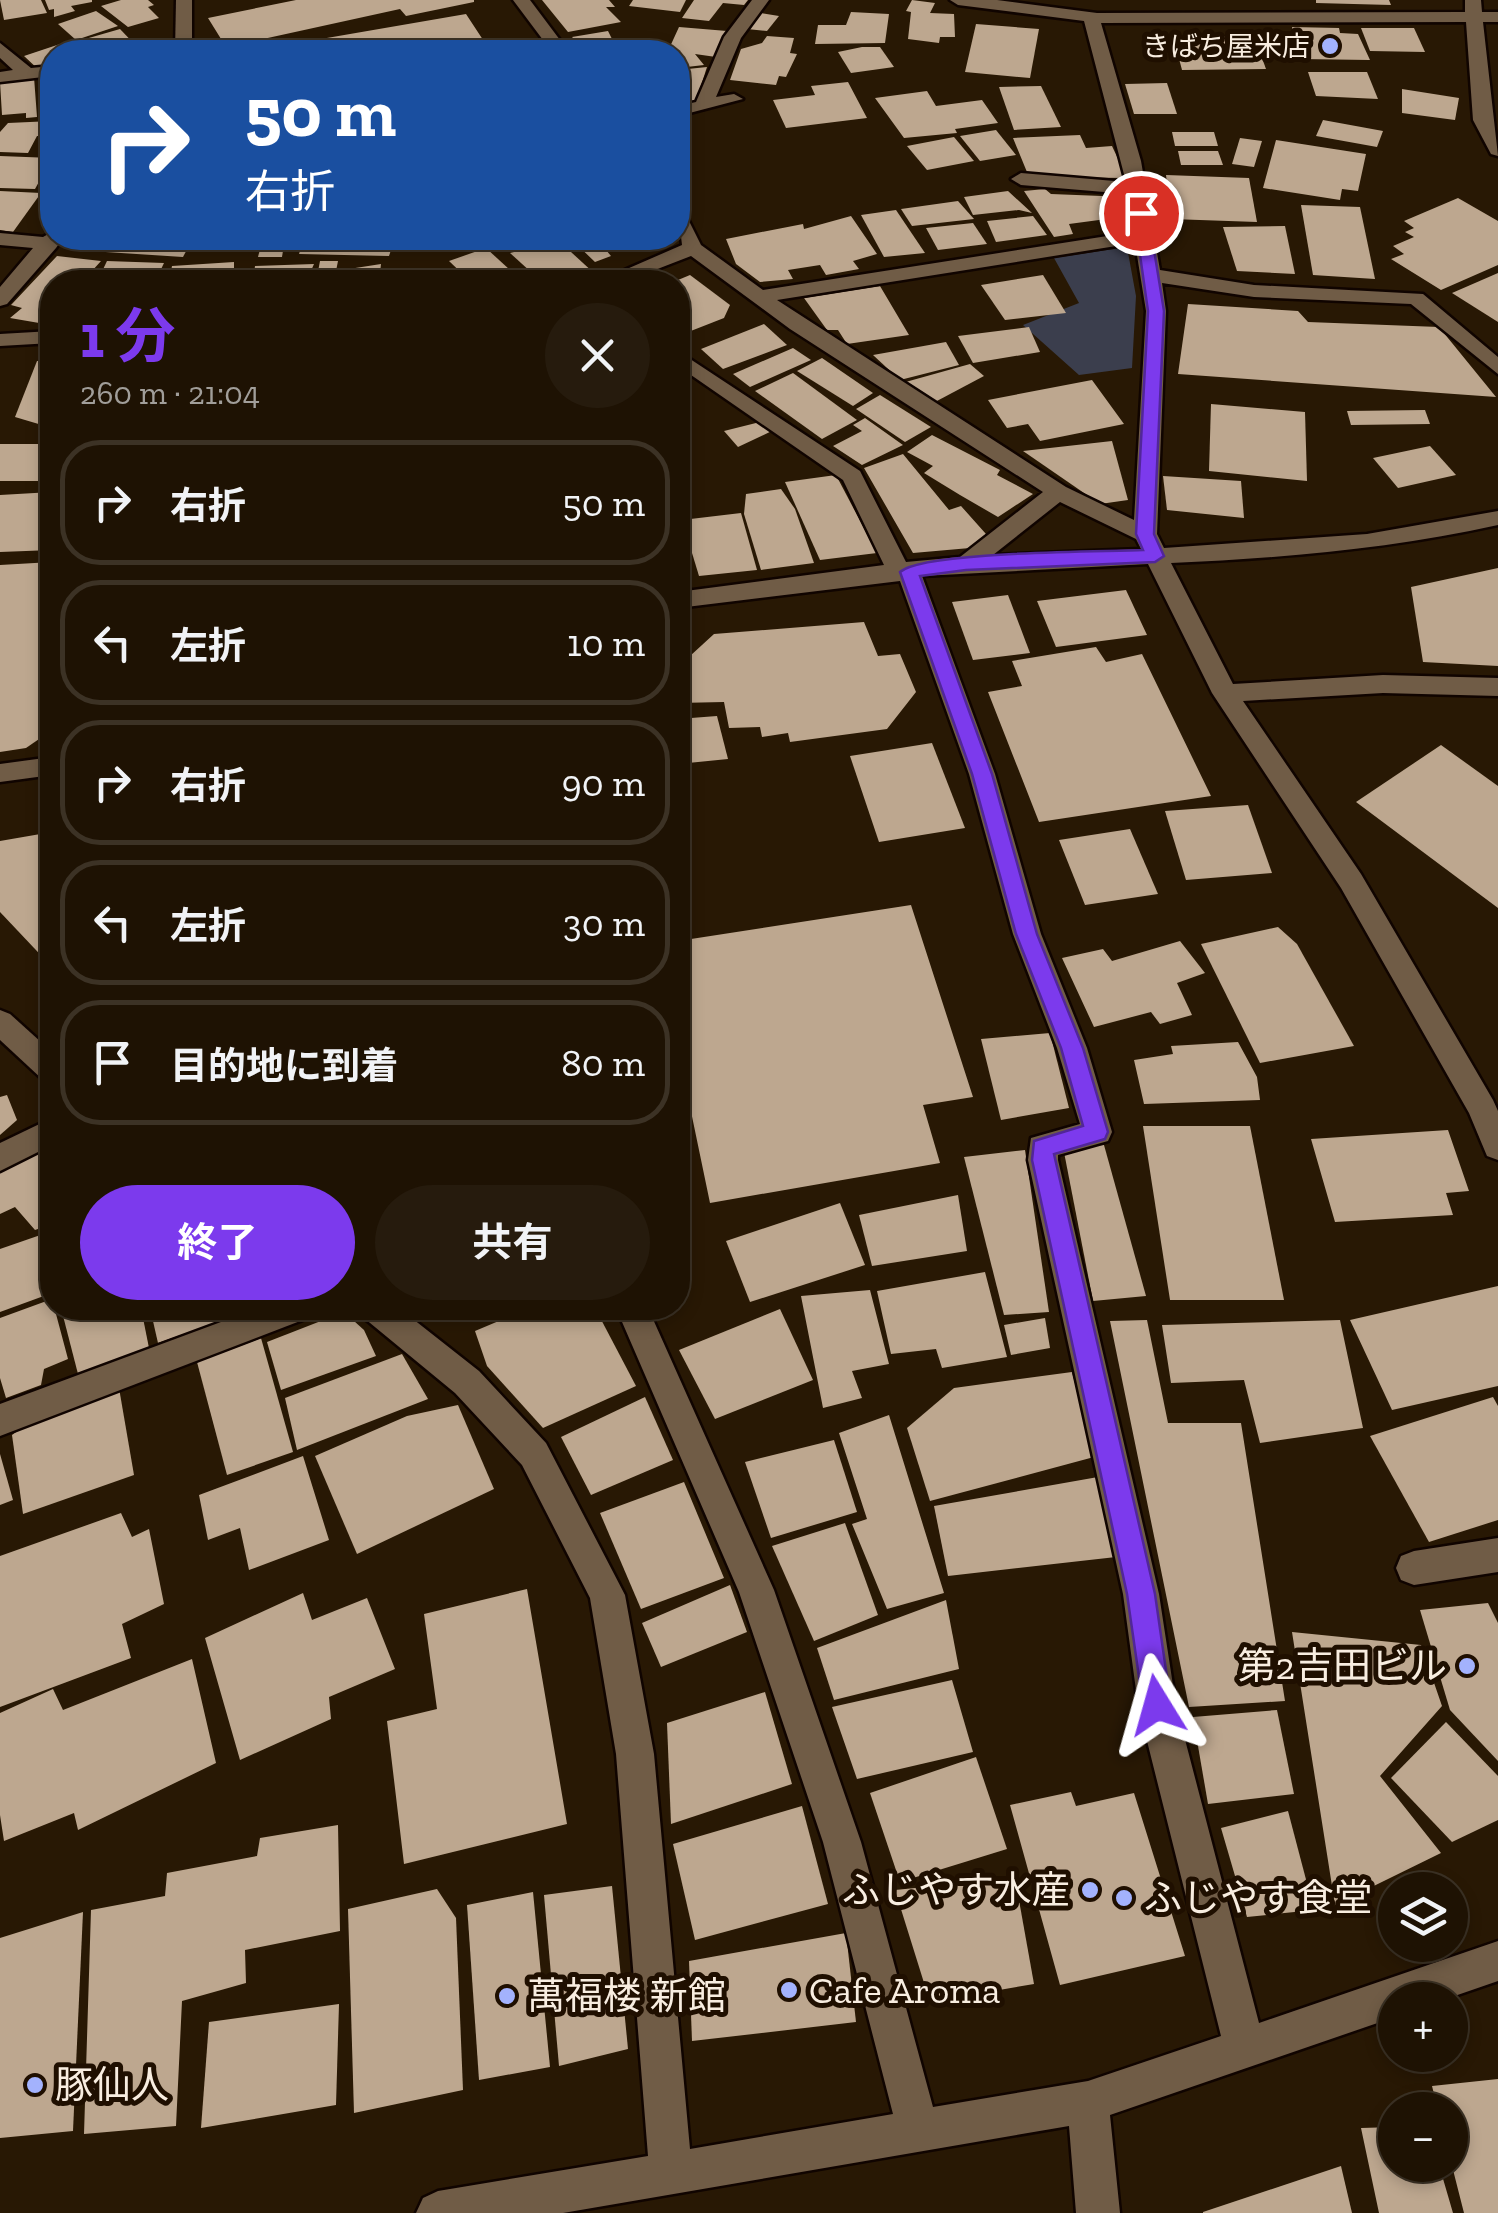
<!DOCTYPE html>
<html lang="ja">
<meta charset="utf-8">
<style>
:root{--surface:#1e1203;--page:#261b0d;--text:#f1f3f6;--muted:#a19e9a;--line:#3c3225;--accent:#7c3aed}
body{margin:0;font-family:"Zilla Slab","Noto Sans JP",serif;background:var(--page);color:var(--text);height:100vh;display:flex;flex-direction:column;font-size:38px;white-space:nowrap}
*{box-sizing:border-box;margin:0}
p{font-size:32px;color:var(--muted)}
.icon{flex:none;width:55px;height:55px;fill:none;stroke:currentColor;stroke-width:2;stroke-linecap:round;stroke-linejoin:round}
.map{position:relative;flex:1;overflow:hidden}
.drawer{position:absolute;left:40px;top:270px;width:650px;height:1050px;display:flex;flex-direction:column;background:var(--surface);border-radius:40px;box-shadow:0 5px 15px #0003,0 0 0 2px var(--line)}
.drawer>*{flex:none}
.top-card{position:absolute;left:40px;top:40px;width:650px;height:210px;border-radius:40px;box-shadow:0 5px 15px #0003,0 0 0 2px var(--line);background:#1a4fa0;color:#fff;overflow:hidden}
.controls{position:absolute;left:1378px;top:1872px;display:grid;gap:20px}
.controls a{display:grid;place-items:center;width:90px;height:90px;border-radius:50%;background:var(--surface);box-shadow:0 5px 15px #0003,0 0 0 2px var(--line);font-size:50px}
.pin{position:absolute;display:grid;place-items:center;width:85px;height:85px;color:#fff;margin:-42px;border:5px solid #fff;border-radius:50%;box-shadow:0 2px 10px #0007}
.me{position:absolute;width:110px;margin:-55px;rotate:352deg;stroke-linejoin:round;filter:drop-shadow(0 0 8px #0008)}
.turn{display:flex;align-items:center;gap:35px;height:210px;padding:0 40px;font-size:45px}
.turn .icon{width:130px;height:130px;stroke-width:2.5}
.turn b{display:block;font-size:70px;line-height:85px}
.round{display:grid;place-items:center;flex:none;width:105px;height:105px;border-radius:52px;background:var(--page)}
.overview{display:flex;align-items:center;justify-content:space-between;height:170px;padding:0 40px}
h1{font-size:60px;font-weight:700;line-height:75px;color:var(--accent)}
.action{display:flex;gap:20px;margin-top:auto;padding:20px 40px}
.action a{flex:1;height:115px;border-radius:60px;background:var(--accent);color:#fff;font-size:40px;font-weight:700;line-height:115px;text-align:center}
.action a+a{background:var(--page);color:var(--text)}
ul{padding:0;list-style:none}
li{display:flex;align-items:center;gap:30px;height:125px;margin:0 20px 15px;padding:0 20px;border:5px solid var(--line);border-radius:40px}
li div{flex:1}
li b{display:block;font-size:38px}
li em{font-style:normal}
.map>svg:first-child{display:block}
.green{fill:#3b3e4d}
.building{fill:#bda78f}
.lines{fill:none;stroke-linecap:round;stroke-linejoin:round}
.minor-casing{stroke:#100400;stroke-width:5}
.minor{fill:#705c46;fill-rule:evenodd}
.route{fill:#7c3aed;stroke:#51269a;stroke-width:2.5}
.poi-dot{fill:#a3b2fd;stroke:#1f0f00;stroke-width:4}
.labels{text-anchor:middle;stroke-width:10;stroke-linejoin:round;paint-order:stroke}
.far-poi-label{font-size:28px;fill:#f8ede0;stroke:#1f0f00;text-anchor:end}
.near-poi-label{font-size:38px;fill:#f8ede0;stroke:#1f0f00;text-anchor:start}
</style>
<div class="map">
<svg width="1498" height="2213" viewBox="0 0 1498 2213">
<rect width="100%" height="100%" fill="#281804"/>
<!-- green -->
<polygon class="green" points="1127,247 1136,296 1132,368 1079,375 1023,325 1079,303 1054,258"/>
<!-- building -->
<g class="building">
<polygon points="0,0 41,0 47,13 4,20"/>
<polygon points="45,0 92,0 92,2 71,6 75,11 54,17 54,9 49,10"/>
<polygon points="121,0 148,0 154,5 148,7 159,18 128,27 101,6"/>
<polygon points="296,0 474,0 474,2 406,16 400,9 226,47 208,18"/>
<polygon points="542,0 609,0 615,7 606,7 621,22 568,32"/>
<polygon points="633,0 686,0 680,12 629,6"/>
<polygon points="694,0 748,0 744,5 723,3 709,21 682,18"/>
<polygon points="912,0 935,3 930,13 954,14 955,37 940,37 939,43 908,39 911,12 906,11"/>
<polygon points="1316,0 1389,0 1391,5 1316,3"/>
<polygon points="96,11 118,26 76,40 58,24"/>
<polygon points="851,12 889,14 885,43 815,44 818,25 846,25"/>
<polygon points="761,13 779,16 767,31 747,29"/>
<polygon points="466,14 491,52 396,52 394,45 367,49 370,52 329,52 321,39"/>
<polygon points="976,24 1039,29 1030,78 965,72"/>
<polygon points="679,27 727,31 716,57 695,54 704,65 678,68 678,52 668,51"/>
<polygon points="1292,27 1339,28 1340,33 1358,34 1370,60 1299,59"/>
<polygon points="1361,28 1414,28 1425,52 1370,51"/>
<polygon points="120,29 140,50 76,52 68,44"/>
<polygon points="608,31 612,39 580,45 572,37"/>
<polygon points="767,36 794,38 790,53 797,54 786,77 779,76 776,85 730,80 741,49 762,43"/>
<polygon points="1173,36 1254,36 1266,69 1182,70"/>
<polygon points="60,44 70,52 52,52 52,65 39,70 24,56"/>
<polygon points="862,47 880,47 894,67 851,73 838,52"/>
<polygon points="707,67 696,101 678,103 678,70"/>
<polygon points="1308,72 1367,72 1378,99 1316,96"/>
<polygon points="52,76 52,103 45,105 40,77"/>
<polygon points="34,77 37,117 26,118 26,113 2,115 0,82"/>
<polygon points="848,82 867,118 786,128 773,100 815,95 811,86"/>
<polygon points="1167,83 1177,114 1134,114 1125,84"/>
<polygon points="1041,86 1061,127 1014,130 999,87"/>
<polygon points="1402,89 1459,98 1455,120 1402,113"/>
<polygon points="927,91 936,106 982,100 998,123 955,129 957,133 904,138 875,98"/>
<polygon points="1323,120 1383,131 1377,147 1316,136"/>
<polygon points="52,121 52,136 37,136 28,153 0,152 0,132 8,123"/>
<polygon points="996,130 1016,155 980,161 960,136"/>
<polygon points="1172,132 1214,132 1218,146 1175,146"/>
<polygon points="1080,135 1086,148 1112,146 1127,178 1029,177 1013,138"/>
<polygon points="954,137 974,161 927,170 907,146"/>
<polygon points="1240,138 1262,141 1254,167 1232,164"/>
<polygon points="1276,140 1366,154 1358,191 1342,189 1340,200 1263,188"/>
<polygon points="1178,151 1218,151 1223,165 1181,165"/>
<polygon points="0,156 52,158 52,169 46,169 35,189 0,188"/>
<polygon points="1166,175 1249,178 1257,222 1171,219"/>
<polygon points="1045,189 1051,194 1127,197 1128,207 1114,218 1069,224 1073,234 1054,237 1024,191"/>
<polygon points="0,191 41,193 13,232 0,230"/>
<polygon points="1008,191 1032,213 1019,210 973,215 964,197"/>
<polygon points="1458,198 1498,221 1498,265 1441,290 1391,259 1404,254 1393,246 1414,237 1405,232 1414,228 1404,221"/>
<polygon points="958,201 974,219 912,226 901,209"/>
<polygon points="1301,205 1360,207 1375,279 1313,275"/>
<polygon points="896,210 925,253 884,257 861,215"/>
<polygon points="851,216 877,254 853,261 859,269 826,275 820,265 788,270 793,279 760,282 736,264 726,239 803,224 804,229"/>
<polygon points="1033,216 1047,235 996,242 987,221"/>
<polygon points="973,223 987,244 938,250 926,228"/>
<polygon points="1285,226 1295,274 1237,271 1223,227"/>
<polygon points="98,238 193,238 183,257 90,251"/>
<polygon points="263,238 285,238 282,257 258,257"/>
<polygon points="296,238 395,238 389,256 299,254 302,244 294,243"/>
<polygon points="570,238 615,238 625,246 606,250 611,256 595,262"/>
<polygon points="620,238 659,238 659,239 630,251"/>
<polygon points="559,241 595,274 572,282 542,282 510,253"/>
<polygon points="486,248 523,282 471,282 449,261"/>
<polygon points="57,256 101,261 82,282 52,282 52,315 45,324 10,318 22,308 11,305"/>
<polygon points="107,261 164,263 155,282 97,282"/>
<polygon points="320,261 338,261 336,271 381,264 379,282 316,282"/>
<polygon points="234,262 234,282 169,282 172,266"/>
<polygon points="314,264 306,282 253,282 255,266"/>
<polygon points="1498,273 1498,322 1452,293"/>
<polygon points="690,275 730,305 724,318 678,336 678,280"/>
<polygon points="1043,275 1066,313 1005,320 981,285"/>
<polygon points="880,286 909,335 847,344 838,330 827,330 804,298"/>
<polygon points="1188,304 1298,311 1308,322 1439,327 1496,397 1178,374"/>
<polygon points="764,324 787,345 723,369 701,349"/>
<polygon points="1029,327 1040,352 973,363 958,336"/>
<polygon points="946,342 959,365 900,380 873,355"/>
<polygon points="793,348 811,360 750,387 733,374"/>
<polygon points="822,358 873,393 853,406 797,371"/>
<polygon points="52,360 52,428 15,417 37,361"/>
<polygon points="970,364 984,376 935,402 902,383"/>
<polygon points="793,373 857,420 822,439 755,391"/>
<polygon points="1092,380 1124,424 1040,441 1028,424 1007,428 988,400"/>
<polygon points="880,395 931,427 905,442 856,409"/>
<polygon points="1211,404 1305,412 1307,481 1209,471"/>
<polygon points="1425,410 1430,424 1351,425 1347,411"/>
<polygon points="865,418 903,445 862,465 833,446 862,431 853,425"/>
<polygon points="764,421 776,429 738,447 724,431"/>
<polygon points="932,435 1000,470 997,475 1033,494 998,517 960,495 924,473 933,466 907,452"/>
<polygon points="1112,441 1128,500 1100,504 1023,451"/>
<rect x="0" y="444" width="52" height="37"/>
<polygon points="1430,446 1456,475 1398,488 1373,458"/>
<polygon points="903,454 949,510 961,506 986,534 970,548 913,553 864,468"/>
<polygon points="836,475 877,553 820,560 785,482"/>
<polygon points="1163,476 1241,481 1244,518 1167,510"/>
<polygon points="781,489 795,509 814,563 761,570 744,514 746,494"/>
<polygon points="52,492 52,550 0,552 0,495"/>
<polygon points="741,513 757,570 699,576 682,520"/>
<polygon points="52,562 52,685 42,737 26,748 0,752 0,565"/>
<polygon points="1498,568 1498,666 1423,662 1411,587"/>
<polygon points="1126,590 1147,635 1056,647 1037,601"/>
<polygon points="1008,595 1030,653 973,660 952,602"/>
<polygon points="864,622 878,656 900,654 916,692 887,729 790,742 788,733 762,737 760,727 729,728 724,702 678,703 678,667 714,634"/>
<polygon points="1096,647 1106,662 1142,654 1211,796 1039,822 988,692 1022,686 1012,661"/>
<polygon points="717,716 728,759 678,764 678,719"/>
<polygon points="932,743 965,828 879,842 850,756"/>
<polygon points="1441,745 1498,786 1498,908 1356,802"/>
<polygon points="1248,805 1272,873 1186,880 1165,811"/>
<polygon points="1130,829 1158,894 1085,905 1059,840"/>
<polygon points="52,832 52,967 0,912 0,841"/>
<polygon points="911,905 973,1097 923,1105 940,1163 710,1203 678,1049 678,941"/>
<polygon points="1278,927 1297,944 1354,1046 1260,1063 1201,944"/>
<polygon points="1180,941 1205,973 1177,983 1192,1015 1160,1024 1151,1012 1094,1027 1062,958 1103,949 1112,961"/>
<polygon points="1050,1033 1069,1108 1001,1120 981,1039"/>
<polygon points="1238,1042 1257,1077 1260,1100 1144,1104 1134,1060 1173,1054 1171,1046"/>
<polygon points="7,1095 17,1120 0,1135 0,1097"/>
<polygon points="1143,1126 1250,1126 1284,1300 1170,1300"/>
<polygon points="1448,1130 1469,1191 1446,1193 1453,1215 1335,1222 1311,1139"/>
<polygon points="1104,1145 1146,1296 1093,1301 1063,1147"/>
<polygon points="52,1146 52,1224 35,1230 15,1207 0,1214 0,1171"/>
<polygon points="1025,1150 1049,1312 1004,1315 964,1157"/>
<polygon points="958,1195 967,1251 872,1266 859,1215"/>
<polygon points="840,1203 865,1265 750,1302 726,1241"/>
<polygon points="52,1231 52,1293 0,1312 0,1249"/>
<polygon points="985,1272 1007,1357 942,1368 936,1349 891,1354 877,1291"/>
<polygon points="1498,1286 1498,1386 1392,1410 1350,1320"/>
<polygon points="870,1290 889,1364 852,1371 862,1398 823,1408 801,1296"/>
<polygon points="52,1299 68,1359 44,1369 41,1385 6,1398 0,1378 0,1318"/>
<polygon points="61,1308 141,1308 149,1348 78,1374"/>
<polygon points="150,1308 258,1308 158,1343"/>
<polygon points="422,1308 471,1308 432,1320"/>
<polygon points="530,1308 595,1308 636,1386 543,1428 487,1366 475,1331"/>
<polygon points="780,1309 813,1380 715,1419 679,1350"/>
<polygon points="344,1312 364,1330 376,1356 281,1390 267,1342"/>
<polygon points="1045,1318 1050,1348 1011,1355 1004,1325"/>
<polygon points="1147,1320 1168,1423 1241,1423 1285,1701 1189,1707 1110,1321"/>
<polygon points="1340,1320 1363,1428 1260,1443 1244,1380 1171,1383 1162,1325"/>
<polygon points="261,1338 293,1452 227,1475 197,1362"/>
<polygon points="402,1354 428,1399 297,1450 285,1398"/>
<polygon points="1072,1372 1094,1457 930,1501 907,1428 954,1388"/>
<polygon points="119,1388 134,1475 23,1514 12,1435 31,1421"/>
<polygon points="645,1397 673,1460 591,1495 561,1437"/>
<polygon points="1493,1397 1498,1406 1498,1520 1429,1542 1370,1436"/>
<polygon points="458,1405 494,1489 357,1554 315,1456 407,1416"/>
<polygon points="889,1415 944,1593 887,1609 852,1524 867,1519 839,1433"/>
<polygon points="834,1440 857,1512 771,1538 745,1462"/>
<polygon points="0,1454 13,1500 0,1505"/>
<polygon points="303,1456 329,1540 249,1570 240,1528 208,1540 199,1495"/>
<polygon points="1098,1477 1116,1557 948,1576 934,1506"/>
<polygon points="684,1482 724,1578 641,1609 600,1513"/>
<polygon points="121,1513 132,1537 149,1529 164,1604 122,1624 131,1658 0,1707 0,1556"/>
<polygon points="845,1523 878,1615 814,1641 772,1546"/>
<polygon points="730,1585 747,1632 661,1667 642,1623"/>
<polygon points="527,1589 567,1824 404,1864 387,1721 437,1709 424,1614"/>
<polygon points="303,1593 312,1620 367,1598 395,1669 329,1697 331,1719 240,1760 205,1638"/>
<polygon points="946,1600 959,1669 834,1700 817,1648"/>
<polygon points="1488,1603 1498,1623 1498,1761 1450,1710 1420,1610"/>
<polygon points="1292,1632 1421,1645 1442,1706 1380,1776 1441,1853 1335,1905"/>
<polygon points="192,1659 216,1763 78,1830 74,1813 4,1841 0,1815 0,1713 53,1689 63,1710"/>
<polygon points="952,1680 973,1752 857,1779 832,1707"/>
<polygon points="765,1692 792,1784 671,1824 667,1723"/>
<polygon points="1277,1710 1294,1794 1208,1804 1193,1717"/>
<polygon points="1446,1722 1498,1776 1498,1820 1452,1842 1391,1778"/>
<polygon points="976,1757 1007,1849 900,1882 870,1793"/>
<polygon points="1071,1792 1076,1806 1134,1793 1185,1956 1060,1985 1010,1805"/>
<polygon points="802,1806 828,1904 695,1940 673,1844"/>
<polygon points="1288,1811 1314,1910 1247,1917 1221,1828"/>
<polygon points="338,1825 340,1931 245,1950 246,1983 182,2001 176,2126 84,2134 91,1910 165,1896 167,1873 257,1856 260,1838"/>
<polygon points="1015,1878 1034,1984 930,2002 895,1890"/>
<polygon points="612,1886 628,2049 559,2066 544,1895"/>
<polygon points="437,1889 456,1918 463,2090 354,2113 348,1909"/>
<polygon points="533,1892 550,2067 479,2080 467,1905"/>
<polygon points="83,1912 73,2131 0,2138 0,1938"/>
<polygon points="846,1933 856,2022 692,2041 689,1961"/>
<polygon points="339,2004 336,2105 201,2128 209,2022"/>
<polygon points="1498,2079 1498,2213 1464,2213 1450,2158 1450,2110 1438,2110 1432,2086"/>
<polygon points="1395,2127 1395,2165 1439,2165 1453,2213 1379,2213 1361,2128"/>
<polygon points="1341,2166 1352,2213 1203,2213 1203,2212"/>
</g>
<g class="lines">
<defs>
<g id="minor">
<polygon points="176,0 192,0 192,52 175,52"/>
<polygon points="513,0 530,0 569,52 552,52"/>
<polygon points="752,0 769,0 741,38 716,97 734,94 743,99 678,116 678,106 696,102 724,37"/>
<path d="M950,0h47l100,13 368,-1v-12h16l1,12h16v10h-15l15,134 -7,-2 -18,-34 -7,-98 -365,1 40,138 19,109 94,15 169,9 75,63v17l-87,-70 -157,-7 -92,-14 4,28 -9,223 7,14 203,-14 131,-23v14c-108,24 -216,33 -327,38l62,121 150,-9 115,3v18l-115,-3 -140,8 118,173 132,226 5,11v49l-11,-4 -18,-43 -128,-225 -129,-195 -64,-129 -226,12 73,198 46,160 46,114 25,84 -4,9 -50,14v5l101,434 17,111 83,318 239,-82v40l-55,19h-48v17l-285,98 10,98h-44l-7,-87 -506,87h-147l7,-15 15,-7 210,-35 -32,-402 -26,-156 -68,-133 -67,-72 -91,-75 -5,-10h40l80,63 67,72 79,152 29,159 36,395 203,-35 -70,-272 -84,-250 -123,-284h32l126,282 87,252 72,265 155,-26 133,-45 -83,-331 -15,-111 -95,-434 3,-22 49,-14 -23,-76 -44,-114 -44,-160 -69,-193 -222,27v-16l206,-27 -41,-85 -165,-114v-15l182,120 46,91 54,-5 83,-65 -253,-163 -99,-73 -67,26h-27l85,-37 -4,-34 7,2 16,32 62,45 370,-58 -5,-38 -107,-9 -10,-6 10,-6 105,9 -42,-161 -126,-16zM1135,243l11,68 -12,209 -68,-33 -289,-187zM1060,502l76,37 5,10 -148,6z"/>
<polygon points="0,43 31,68 52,66 52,76 0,82 0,72 13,70 0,58"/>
<polygon points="52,232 52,238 63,238 56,248 7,304 0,306 0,287 33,248 0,245 0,233 43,237"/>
<polygon points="52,331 52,343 0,346 0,334"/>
<polygon points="52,757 52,775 0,782 0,764"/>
<polygon points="0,1010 10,1014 52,1052 52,1082 42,1079 0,1040"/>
<polygon points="52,1118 52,1145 0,1171 0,1143"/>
<polygon points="259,1308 313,1308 308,1318 0,1436 0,1404"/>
<polygon points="1498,1538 1498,1572 1414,1585 1401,1580 1396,1568 1401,1556 1414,1551"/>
</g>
</defs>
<!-- minor casing -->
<use href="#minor" class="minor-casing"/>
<!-- minor -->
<use href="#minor" class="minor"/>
</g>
<!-- route -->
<path class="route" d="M1141,209l7,4 16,98 -10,223 10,22 -9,6 -189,8 -46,6 72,198 45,160 46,114 25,84 -3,7 -51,15 101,440 16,111 -4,10 -10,4 -10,-4 -4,-10 -16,-111 -95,-434 2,-19 49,-15 -22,-78 -45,-114 -44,-160 -72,-202c23,-21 202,-20 243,-22l-7,-16 12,-223 -14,-98z"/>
<!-- markers -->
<g class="poi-dot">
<circle cx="1330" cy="46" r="10"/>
<circle cx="1467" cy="1666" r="10"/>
<circle cx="1090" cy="1890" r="10"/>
<circle cx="1124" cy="1898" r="10"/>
<circle cx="789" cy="1990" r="10"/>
<circle cx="507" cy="1996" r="10"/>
<circle cx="35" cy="2085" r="10"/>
</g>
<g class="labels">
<!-- far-poi labels -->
<g class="far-poi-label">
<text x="1310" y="56">きばち屋米店</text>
</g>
<!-- near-poi labels -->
<g class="near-poi-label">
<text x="1447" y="1679" text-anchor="end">第2吉田ビル</text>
<text x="1070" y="1903" text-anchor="end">ふじやす水産</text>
<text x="1144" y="1911">ふじやす食堂</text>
<text x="809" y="2003">Cafe Aroma</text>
<text x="527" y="2009">萬福楼 新館</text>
<text x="55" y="2098">豚仙人</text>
</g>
</g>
</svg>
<div class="controls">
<a><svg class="icon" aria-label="layers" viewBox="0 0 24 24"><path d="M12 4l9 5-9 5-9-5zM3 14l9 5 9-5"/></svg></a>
<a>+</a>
<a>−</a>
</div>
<div class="pin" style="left:1141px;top:213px;background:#d93025"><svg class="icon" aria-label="arrive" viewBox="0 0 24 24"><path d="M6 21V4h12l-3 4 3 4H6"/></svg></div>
<svg class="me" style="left:1157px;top:1705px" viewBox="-20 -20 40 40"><path d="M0-17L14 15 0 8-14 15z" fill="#7c3aed" stroke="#fff" stroke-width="4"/></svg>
<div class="top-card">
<div class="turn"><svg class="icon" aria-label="right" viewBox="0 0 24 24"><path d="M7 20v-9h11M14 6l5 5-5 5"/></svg><div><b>50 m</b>右折</div></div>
</div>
<section class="drawer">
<div class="overview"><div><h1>1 分</h1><p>260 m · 21:04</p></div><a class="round"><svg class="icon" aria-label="close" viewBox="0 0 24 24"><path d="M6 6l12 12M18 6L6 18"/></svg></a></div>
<ul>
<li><svg class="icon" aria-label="right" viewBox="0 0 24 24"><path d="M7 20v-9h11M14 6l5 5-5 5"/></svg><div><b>右折</b></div><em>50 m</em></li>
<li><svg class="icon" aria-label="left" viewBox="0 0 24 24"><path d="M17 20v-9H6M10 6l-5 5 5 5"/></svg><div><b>左折</b></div><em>10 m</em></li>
<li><svg class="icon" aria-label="right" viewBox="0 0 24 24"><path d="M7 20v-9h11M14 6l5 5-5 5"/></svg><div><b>右折</b></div><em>90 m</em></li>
<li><svg class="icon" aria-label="left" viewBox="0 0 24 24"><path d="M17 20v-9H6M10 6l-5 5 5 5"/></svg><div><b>左折</b></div><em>30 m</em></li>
<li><svg class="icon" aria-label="arrive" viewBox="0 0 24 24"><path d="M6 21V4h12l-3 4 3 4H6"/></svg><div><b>目的地に到着</b></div><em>80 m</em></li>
</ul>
<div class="action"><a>終了</a><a>共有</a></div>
</section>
</div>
